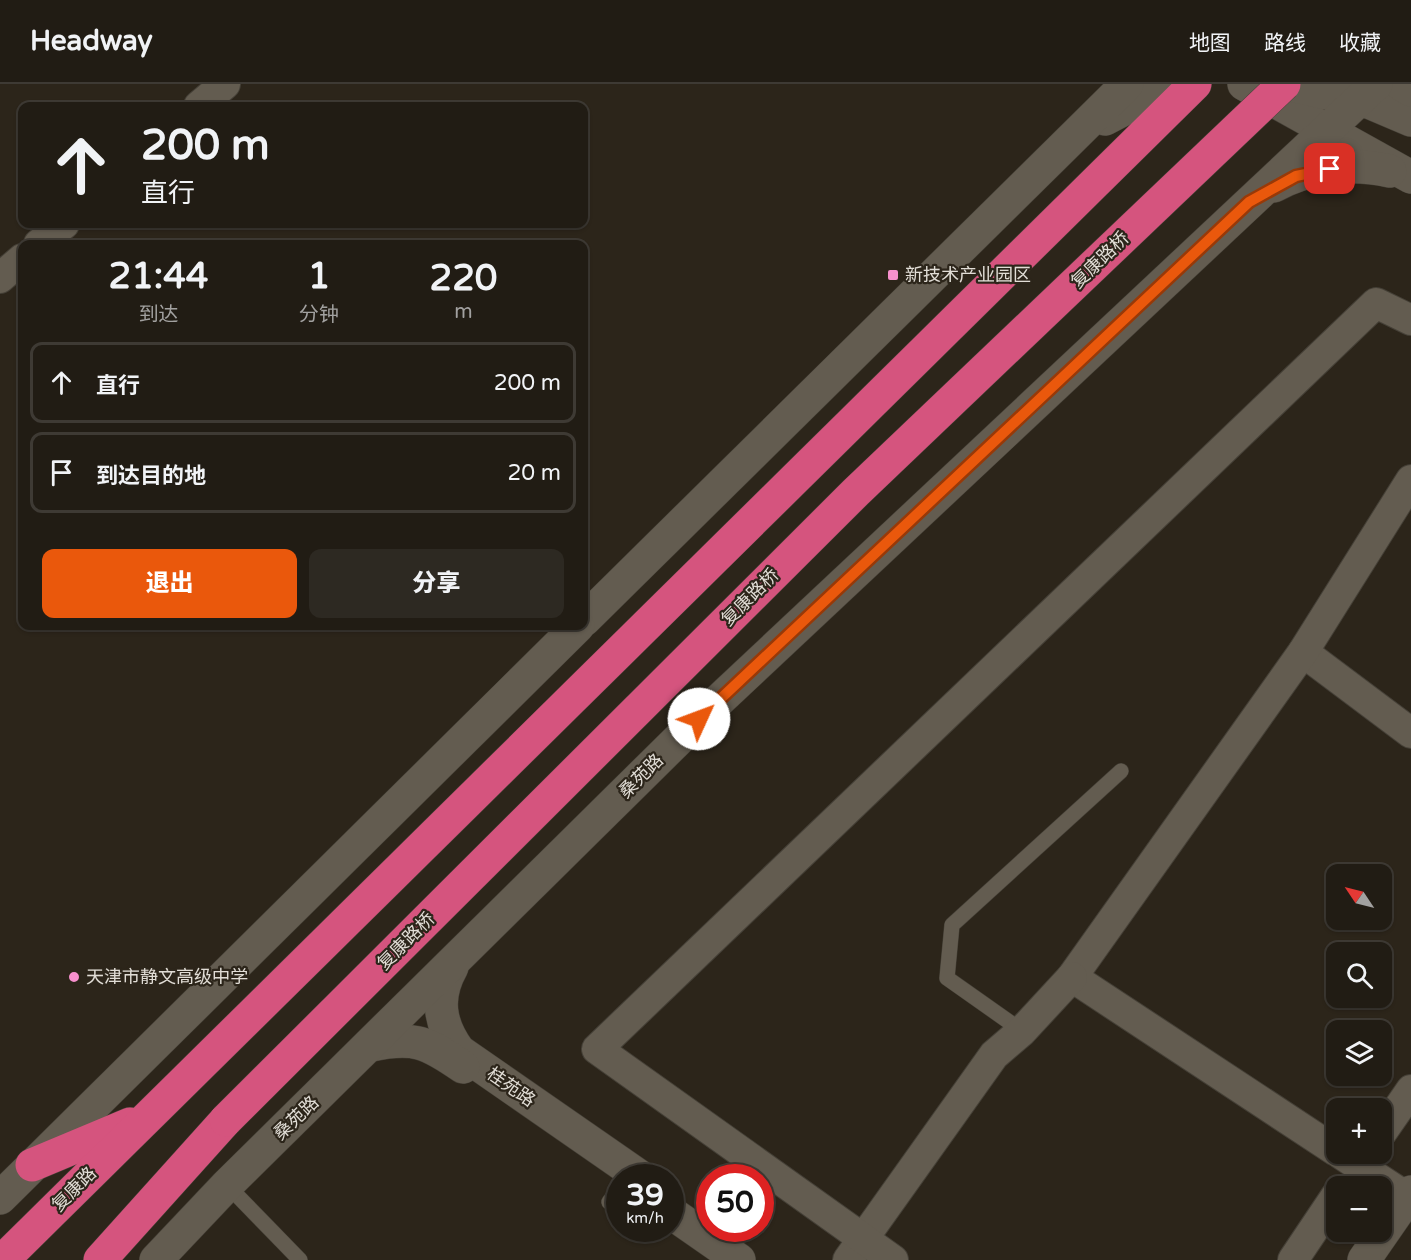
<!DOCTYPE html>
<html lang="zh">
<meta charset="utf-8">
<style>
:root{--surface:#211c14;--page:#2d2922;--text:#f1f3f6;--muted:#a2a1a0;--line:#3e3a34;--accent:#ea580c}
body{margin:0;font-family:"Varela Round","Noto Sans SC",sans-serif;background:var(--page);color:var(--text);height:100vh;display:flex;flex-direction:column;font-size:22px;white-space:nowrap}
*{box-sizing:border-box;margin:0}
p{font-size:20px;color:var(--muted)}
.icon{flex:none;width:33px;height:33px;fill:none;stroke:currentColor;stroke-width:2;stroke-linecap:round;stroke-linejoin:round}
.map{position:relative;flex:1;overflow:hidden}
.panel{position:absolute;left:18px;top:156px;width:570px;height:390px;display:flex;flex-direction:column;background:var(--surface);border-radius:12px;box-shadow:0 2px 4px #0004,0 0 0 2px var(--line)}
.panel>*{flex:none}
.hud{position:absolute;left:18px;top:18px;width:570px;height:126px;border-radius:12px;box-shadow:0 2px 4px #0004,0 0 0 2px var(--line);background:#211c14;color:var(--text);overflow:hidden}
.needle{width:39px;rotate:305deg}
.buttons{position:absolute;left:1326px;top:780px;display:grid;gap:12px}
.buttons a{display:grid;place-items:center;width:66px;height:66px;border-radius:12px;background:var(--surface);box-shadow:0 2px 4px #0004,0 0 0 2px var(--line);font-size:30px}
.speed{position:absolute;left:606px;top:1080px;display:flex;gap:12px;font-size:30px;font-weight:700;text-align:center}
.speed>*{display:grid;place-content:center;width:78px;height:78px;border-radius:50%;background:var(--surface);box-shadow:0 2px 4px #0004,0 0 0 2px var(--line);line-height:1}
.speed small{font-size:15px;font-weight:400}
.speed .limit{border:9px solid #d22;background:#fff;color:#111}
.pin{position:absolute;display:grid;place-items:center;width:51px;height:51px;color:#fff;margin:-26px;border-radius:12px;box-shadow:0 3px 9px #0006}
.me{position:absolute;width:66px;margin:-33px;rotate:47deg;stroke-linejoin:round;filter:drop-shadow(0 0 4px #0008)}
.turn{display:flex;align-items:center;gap:21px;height:126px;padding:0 24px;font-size:27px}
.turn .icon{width:78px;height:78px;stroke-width:2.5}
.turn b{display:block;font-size:42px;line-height:51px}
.eta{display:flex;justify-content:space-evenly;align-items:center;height:102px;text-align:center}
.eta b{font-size:36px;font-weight:800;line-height:42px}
.primary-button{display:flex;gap:12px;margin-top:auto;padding:12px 24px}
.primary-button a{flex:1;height:69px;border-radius:12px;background:var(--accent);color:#fff;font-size:24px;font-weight:800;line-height:69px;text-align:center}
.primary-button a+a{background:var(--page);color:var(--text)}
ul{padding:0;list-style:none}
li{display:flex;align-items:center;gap:18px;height:81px;margin:0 12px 9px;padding:0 12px;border:3px solid var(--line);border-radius:12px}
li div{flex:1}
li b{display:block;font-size:22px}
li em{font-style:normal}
header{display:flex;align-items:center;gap:36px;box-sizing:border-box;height:84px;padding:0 30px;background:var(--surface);border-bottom:2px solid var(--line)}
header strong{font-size:28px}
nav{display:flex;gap:33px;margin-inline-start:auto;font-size:21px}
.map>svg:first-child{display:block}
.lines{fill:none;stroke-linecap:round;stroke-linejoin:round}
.lane-casing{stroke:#454037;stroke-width:16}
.street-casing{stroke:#454037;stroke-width:32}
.secondary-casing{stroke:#454037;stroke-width:34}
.highway-casing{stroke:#454037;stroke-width:34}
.lane{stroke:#635c50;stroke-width:15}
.street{stroke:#635c50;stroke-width:30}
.secondary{stroke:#635c50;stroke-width:33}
.highway{stroke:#d5547e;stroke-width:33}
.highway-bridge-casing{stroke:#454037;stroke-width:34;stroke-linecap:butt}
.highway-bridge{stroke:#d5547e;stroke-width:33}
.route-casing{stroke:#983908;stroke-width:15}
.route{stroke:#ea580c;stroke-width:10}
.poi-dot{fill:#f790cd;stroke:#2c251a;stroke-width:2}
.labels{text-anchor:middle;stroke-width:4.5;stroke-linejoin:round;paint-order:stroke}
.street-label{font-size:18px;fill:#e1ddd6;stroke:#2c251a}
.poi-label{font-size:18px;fill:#e1ddd6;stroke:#2c251a;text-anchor:start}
</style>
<header>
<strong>Headway</strong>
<nav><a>地图</a><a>路线</a><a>收藏</a></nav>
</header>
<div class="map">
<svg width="1411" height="1176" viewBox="0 0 1411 1176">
<rect width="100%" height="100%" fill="#2c251a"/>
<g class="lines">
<defs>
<g id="lane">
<polyline points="1022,947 947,894 952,841 1121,687"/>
<polyline points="227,1101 300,1176"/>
<polyline points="609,1118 620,1104"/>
</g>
<g id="street">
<polyline points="199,22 225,0"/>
<polyline points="39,160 64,140"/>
<polyline points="0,194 22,175"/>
<polyline points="1303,568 1411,649"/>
<polyline points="1382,1048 1411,1006"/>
<polyline points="1336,1067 1072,893 1303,568 1411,396"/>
<polyline points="1341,1070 1411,1116"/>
<polyline points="848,1176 994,971 1022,947 1072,893"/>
<polyline points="893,1176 597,965 1376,219 1411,236"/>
<polyline points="1293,1176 1336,1112"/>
</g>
<g id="secondary">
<polyline points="1244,0 1411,93"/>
<polyline points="1285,0 1371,19 1411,36"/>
<polyline points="1401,0 1411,6"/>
<polyline points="1105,35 1151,11 1179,0"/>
<path d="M1274,102c35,-20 78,-23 116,-15"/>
<polyline points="584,536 1127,0"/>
<path d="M452,883c-17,30 -13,57 7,84l183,127"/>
<path d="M371,961c43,-9 56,-3 92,22"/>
<polyline points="0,1114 578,542"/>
<polyline points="670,1128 739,1176"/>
<polyline points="156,1176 227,1101 699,635 1376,0"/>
<polyline points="1364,1176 1411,1108"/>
</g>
<g id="highway">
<polyline points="32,1081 130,1040"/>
<polyline points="3,1176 1195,0"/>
<polyline points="100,1176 226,1036"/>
</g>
</defs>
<!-- lane casing -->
<use href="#lane" class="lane-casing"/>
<!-- street casing -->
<use href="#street" class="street-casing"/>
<!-- secondary casing -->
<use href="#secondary" class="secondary-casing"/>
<!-- highway casing -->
<use href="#highway" class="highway-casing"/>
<!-- lane -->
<use href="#lane" class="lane"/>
<!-- street -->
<use href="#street" class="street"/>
<!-- secondary -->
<use href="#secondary" class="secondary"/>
<!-- highway -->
<use href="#highway" class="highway"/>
<defs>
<polyline id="highway-bridge" points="226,1036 856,408 1284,0"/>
</defs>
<!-- highway-bridge casing -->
<use href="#highway-bridge" class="highway-bridge-casing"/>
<!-- highway-bridge -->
<use href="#highway-bridge" class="highway-bridge"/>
</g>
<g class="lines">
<defs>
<polyline id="route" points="699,635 1249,118 1296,92 1330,85"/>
</defs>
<!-- route casing -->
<use href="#route" class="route-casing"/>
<!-- route -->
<use href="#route" class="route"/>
</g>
<!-- markers -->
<g class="poi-dot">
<rect x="887" y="185" width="12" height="12" rx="3"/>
<circle cx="74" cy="893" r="6"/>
</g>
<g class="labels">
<!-- street labels -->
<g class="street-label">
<text transform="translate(1100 176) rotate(-44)" y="6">复康路桥</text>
<text transform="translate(750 513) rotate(-45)" y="6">复康路桥</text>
<text transform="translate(641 692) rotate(-45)" y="6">桑苑路</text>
<text transform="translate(406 857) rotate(-45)" y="6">复康路桥</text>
<text transform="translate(511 1003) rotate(35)" y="6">桂苑路</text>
<text transform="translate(296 1034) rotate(-44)" y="6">桑苑路</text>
<text transform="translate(74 1105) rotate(-45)" y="6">复康路</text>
</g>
<!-- poi labels -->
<g class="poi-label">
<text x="905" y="197">新技术产业园区</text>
<text x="86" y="899">天津市静文高级中学</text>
</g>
</g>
</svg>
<div class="buttons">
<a><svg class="needle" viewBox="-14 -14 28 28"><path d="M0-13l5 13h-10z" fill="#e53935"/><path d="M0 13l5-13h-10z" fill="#a2a1a0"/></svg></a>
<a><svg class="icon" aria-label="search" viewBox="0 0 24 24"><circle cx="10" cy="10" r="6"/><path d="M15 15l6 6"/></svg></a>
<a><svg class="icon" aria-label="layers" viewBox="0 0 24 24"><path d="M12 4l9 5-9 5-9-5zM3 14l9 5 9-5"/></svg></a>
<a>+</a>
<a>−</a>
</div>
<div class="speed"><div>39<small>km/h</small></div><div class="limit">50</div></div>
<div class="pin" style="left:1330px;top:85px;background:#d93025"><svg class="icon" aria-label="arrive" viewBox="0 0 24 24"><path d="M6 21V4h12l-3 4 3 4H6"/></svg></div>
<svg class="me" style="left:699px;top:635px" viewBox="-20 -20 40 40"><circle r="19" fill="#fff"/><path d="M0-13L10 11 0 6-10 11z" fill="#ea580c"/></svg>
<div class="hud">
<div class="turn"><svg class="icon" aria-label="ahead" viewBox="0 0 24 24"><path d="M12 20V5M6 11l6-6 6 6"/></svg><div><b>200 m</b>直行</div></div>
</div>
<section class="panel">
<div class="eta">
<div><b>21:44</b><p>到达</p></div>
<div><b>1</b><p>分钟</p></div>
<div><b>220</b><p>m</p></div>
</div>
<ul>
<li><svg class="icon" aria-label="ahead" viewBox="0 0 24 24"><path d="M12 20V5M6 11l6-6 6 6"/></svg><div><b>直行</b></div><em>200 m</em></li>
<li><svg class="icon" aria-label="arrive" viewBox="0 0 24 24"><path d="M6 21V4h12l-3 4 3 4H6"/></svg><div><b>到达目的地</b></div><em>20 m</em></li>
</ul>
<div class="primary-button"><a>退出</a><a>分享</a></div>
</section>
</div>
